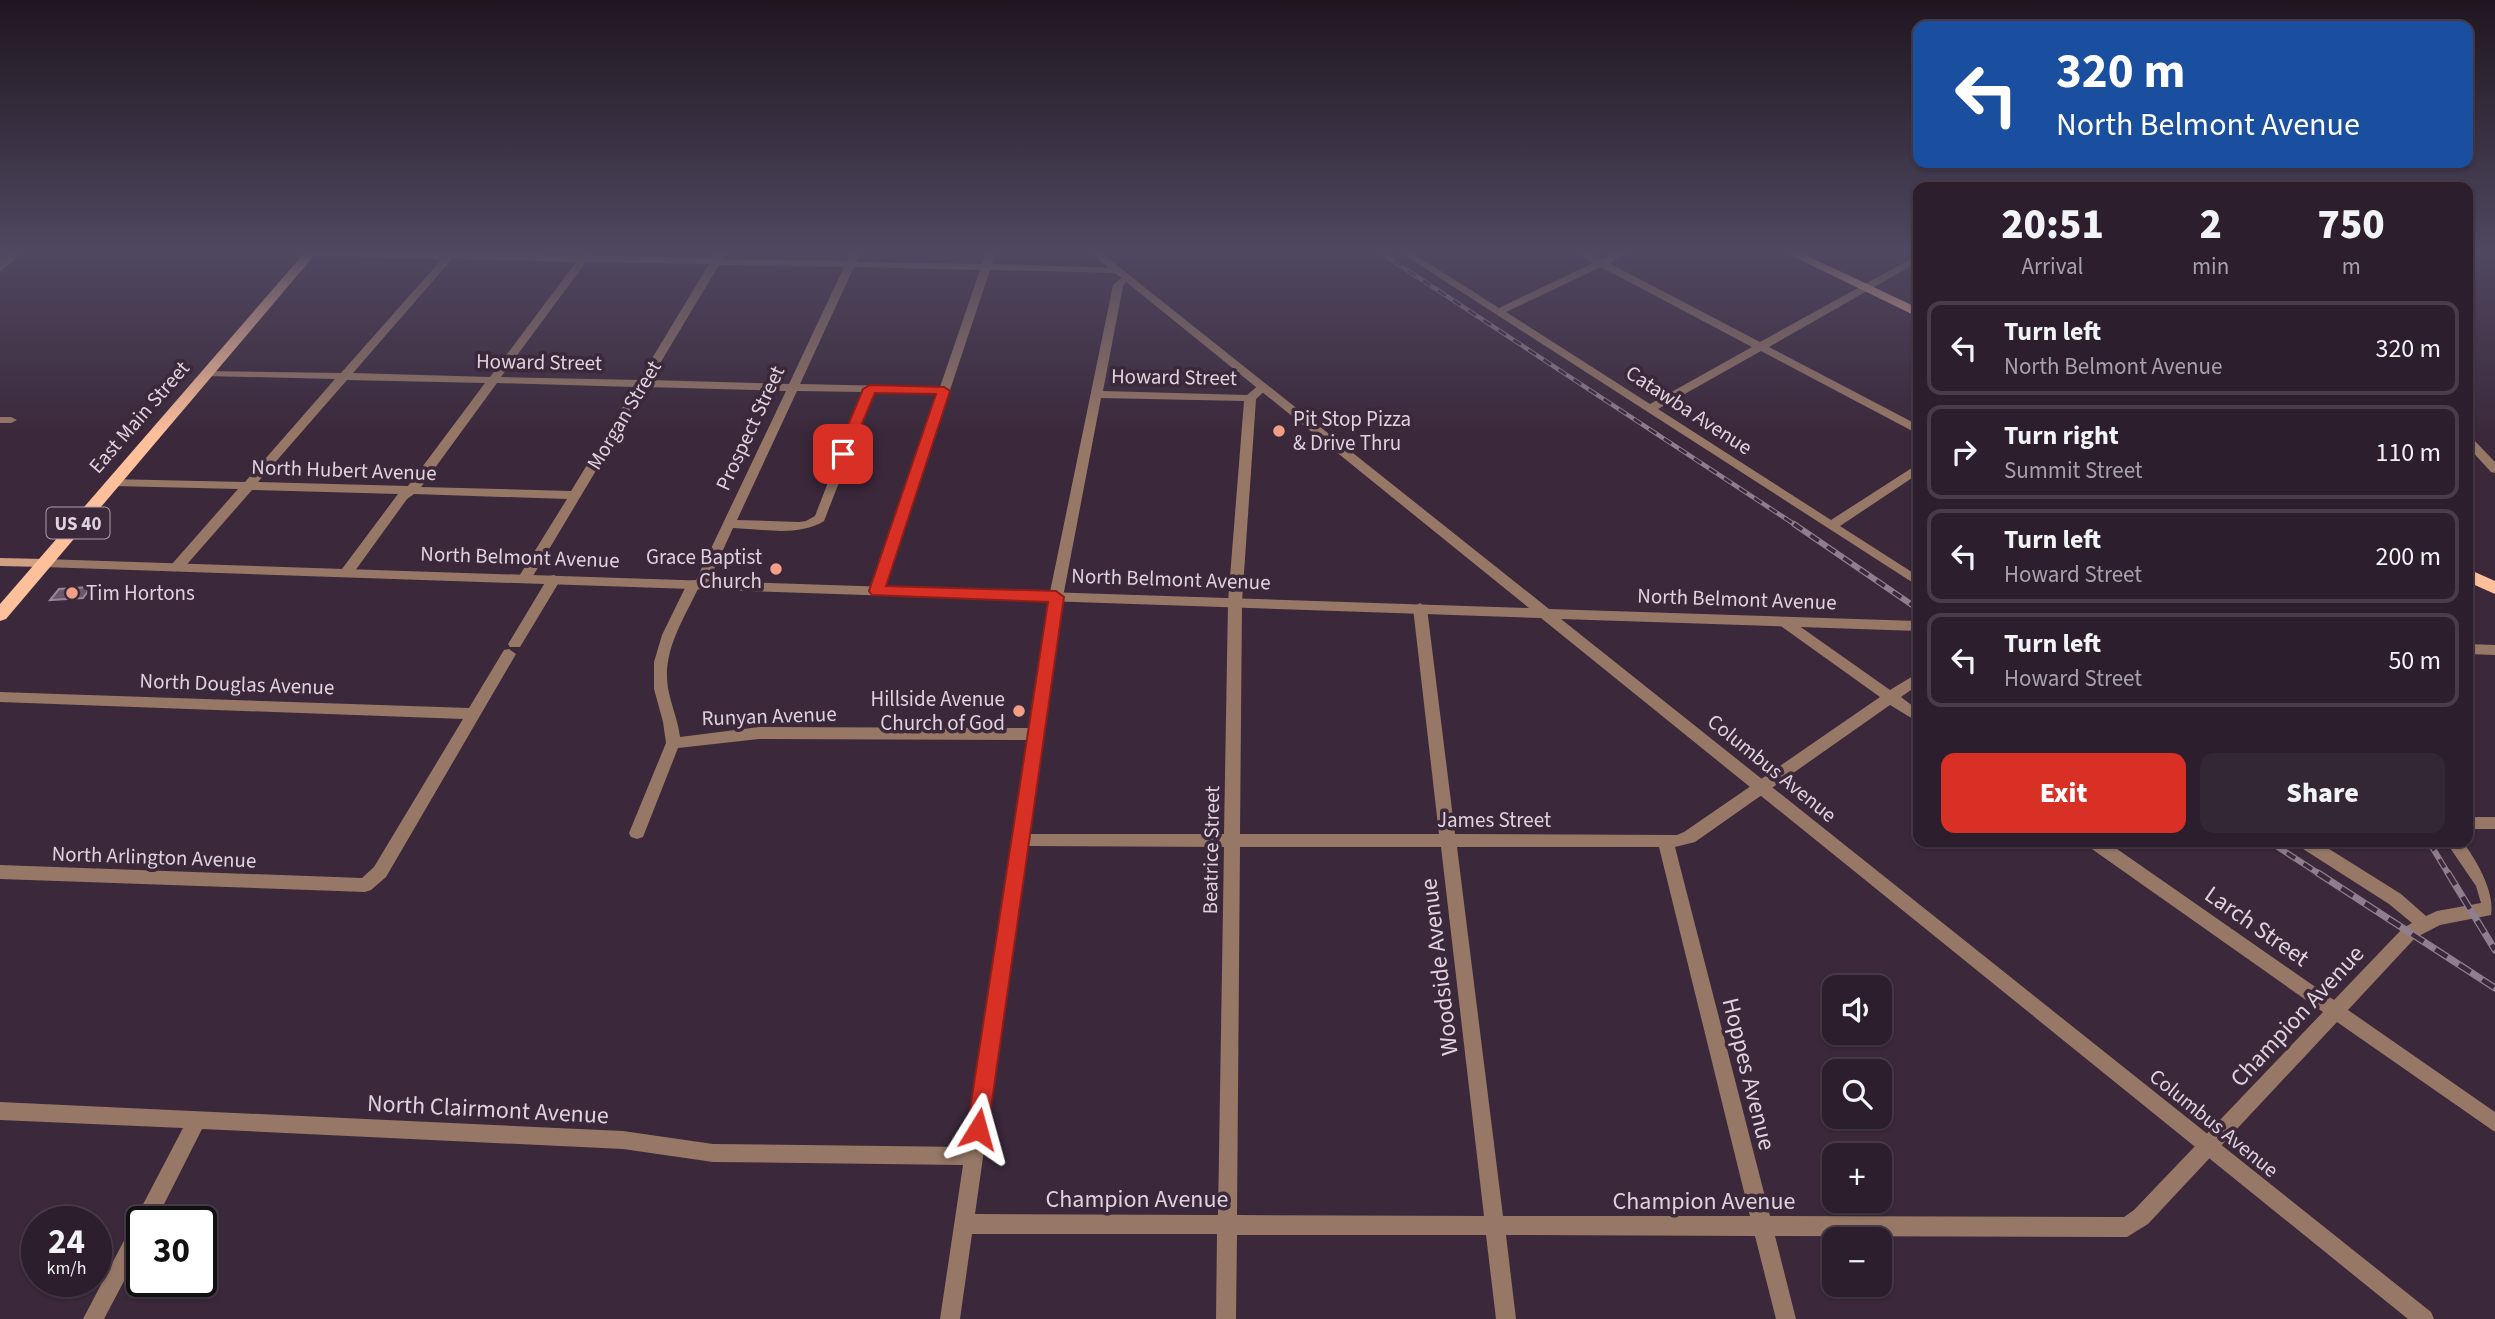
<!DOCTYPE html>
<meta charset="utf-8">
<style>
:root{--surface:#2c1e2c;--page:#342734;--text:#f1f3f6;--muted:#a6a2a9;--line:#483c48;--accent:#d93025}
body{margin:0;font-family:"Source Sans 3",sans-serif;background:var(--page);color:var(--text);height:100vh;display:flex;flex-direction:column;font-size:26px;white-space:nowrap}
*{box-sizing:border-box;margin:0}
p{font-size:23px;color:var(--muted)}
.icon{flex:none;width:38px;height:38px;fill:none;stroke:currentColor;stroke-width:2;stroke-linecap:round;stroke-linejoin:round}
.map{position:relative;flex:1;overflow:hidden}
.side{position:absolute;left:1913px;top:182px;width:560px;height:665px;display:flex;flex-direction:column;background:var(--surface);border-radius:14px;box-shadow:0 2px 5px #0004,0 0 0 2px var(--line)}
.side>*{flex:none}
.guide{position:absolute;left:1913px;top:21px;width:560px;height:147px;border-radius:14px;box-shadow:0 2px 5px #0004,0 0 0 2px var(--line);background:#1a4fa0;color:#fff;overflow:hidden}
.buttons{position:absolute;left:1822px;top:975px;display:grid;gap:14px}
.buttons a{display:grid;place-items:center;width:70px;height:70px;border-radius:14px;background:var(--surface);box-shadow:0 2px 5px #0004,0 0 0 2px var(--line);font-size:35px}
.speed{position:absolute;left:21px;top:1206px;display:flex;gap:14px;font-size:35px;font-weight:700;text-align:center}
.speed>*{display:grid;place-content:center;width:91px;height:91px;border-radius:50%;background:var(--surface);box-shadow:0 2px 5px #0004,0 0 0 2px var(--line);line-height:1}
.speed small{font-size:18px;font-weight:400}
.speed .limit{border:4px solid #111;border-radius:10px;background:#fff;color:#111}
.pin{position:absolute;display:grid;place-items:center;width:60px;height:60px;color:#fff;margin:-30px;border-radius:14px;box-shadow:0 4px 10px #0006}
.me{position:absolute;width:77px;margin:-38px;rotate:8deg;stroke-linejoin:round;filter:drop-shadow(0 0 5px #0008)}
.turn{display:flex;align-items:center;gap:24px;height:147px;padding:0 28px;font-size:32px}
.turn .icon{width:91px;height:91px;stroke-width:2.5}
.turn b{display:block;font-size:49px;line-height:60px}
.eta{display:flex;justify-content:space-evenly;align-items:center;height:119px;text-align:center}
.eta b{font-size:42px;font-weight:800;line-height:49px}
.cta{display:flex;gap:14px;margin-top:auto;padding:14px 28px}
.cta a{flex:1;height:80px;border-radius:14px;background:var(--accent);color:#fff;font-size:28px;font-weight:800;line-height:80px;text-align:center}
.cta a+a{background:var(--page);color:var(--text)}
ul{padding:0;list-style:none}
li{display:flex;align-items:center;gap:21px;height:94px;margin:0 14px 10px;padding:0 14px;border:4px solid var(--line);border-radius:14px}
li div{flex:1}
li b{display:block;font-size:26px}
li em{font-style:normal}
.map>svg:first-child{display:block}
.building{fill:#6b576b;stroke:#9a849a;stroke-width:2}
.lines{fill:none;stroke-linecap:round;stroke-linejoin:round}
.minor{fill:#977866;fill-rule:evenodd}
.tertiary{fill:#977866;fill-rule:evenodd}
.secondary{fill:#d1a084;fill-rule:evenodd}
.primary{fill:#febf9b;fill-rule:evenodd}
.rail-far2-casing{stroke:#8f7f8e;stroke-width:4.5}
.rail-far1-casing{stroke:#8f7f8e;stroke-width:6}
.rail-casing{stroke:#8f7f8e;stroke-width:7}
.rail-far2{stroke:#3b283b;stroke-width:2.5;stroke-dasharray:9;stroke-linecap:butt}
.rail-far1{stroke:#3b283b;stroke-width:3.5;stroke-dasharray:10;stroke-linecap:butt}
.rail{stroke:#3b283b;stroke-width:4.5;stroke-dasharray:14;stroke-linecap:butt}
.route{fill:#d93025;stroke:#8d1f18;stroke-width:2}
.poi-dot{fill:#f39f85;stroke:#3b283b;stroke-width:2.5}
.labels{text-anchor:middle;stroke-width:7;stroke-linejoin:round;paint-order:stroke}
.shield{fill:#3b283b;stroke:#aea0ad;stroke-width:2}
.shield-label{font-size:19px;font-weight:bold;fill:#dfd3de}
.street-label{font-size:21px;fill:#dfd3de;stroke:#3b283b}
.poi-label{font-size:21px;fill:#dfd3de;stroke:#3b283b;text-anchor:start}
.near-street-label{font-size:24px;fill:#dfd3de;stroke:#3b283b}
</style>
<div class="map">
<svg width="2495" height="1319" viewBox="0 0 2495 1319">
<rect width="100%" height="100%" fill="#3b283b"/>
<!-- building -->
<polygon class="building" points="91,587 83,598 50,600 59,589"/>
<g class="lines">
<!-- minor -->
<g class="minor">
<path d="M307,251l140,2 2,-2h8v2l123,3 6,-4 4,4 122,2 5,-7h10l-5,8 125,2 5,-10h10l-5,11 125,2 4,-13h10l-4,13 128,4 1,2 -5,3 -126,-3 -108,324 -5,2 -7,-5 67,-197 -63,-1 -50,128c-25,16 -62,8 -91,7l-26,57 -2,3 -7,1c-15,31 -36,63 -30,99 3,17 10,32 12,49l79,-10 270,1 20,-131 64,-312 13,-11 5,3 -8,9 -20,105 144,4 12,-10h8l2,2 -13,12 -14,203 -2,232h199l-26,-226 7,-5 7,5 28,226 222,1 7,-3 196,-135 -102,-73 -2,-3 2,-3h10l102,72 28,-17v12l-17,12 17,13v12l-28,-17 -195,137 -20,5 95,369 354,1 10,-7 189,-198 -234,-165 -2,-5h20l227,158 69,-72 9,-5 -23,-19 -89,-57 -2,-5h20l83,52 25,22 11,-5 44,-8 -5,-17 -30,-44h17c13,18 32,49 28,73l-51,10 -25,13 -67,72 147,102v20l-158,-110 -189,202 -21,13 -352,-1 21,83h-20l-21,-83 -249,-1 10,84h-20l-10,-84h-249l-1,84h-20l1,-85h-245l-12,85h-20l23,-154 -250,-3 -90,-13 -421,-20 -47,93h-13v25l-38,72h-21l100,-191 -183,-8v-18l623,29 90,13 253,3 62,-407 -269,-1 -81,9 -35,89 -6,2 -6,-2 -2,-4 37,-90 -3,-21 -9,-33v-27l8,-27 25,-51 2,-3 7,-1 90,-189 -140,-4 -116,194 -5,1 -7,-4 49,-79 -153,-5 -7,5 -55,76 -5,1 -7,-4 2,-3 56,-75 -146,-4 -70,80h-10l-2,-3 2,-3 66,-75 -125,-3 -6,-4 2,-3 136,3 90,-103 -128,-3 -6,-3 2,-2 138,2 101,-114 -131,-3 -4,-1zM452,259l124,3 -86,115 -137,-4zM586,262l123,2 -70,116 -138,-3zM719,265l125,2 -55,117 -139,-4zM854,267l126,3 -40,117 -140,-3zM347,380l138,3 -77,103 -150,-4zM497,383l138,4 -64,104 -150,-4zM797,391l66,1 -48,124 -9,5 -7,1 -62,-2zM1101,398l143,3 -16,201 -4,232h-195l34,-237zM1027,846l197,1 -6,368 -243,-1zM1240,847h201l43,369 -247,-1zM1457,847h202l91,369h-247z"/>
<path d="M1398,251h11l90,57 94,-45 -19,-12h12l15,8 18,-8h12l-22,12 151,79 158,-87v7l-149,85 149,78v9l-157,-83 -103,58 173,111 87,-56v10l-78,52 78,50v10zM1601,267l151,80 -102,57 -144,-92z"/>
<polygon points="0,255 15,257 16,259 11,262 0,261"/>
<polygon points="0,417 11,417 17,420 11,423 0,423"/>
<polygon points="2468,437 2472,438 2495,462 2495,473 2491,472 2468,447"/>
<polygon points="554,575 561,579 520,647 510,647 508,644 510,641 549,576"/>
<polygon points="509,649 516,654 386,877 371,890 365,892 0,879 0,865 362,878 374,867 463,719 0,702 0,692 469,708 504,650"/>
<rect x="2468" y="817" width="27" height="12"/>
</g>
<!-- tertiary -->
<g class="tertiary">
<polygon points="14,251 24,251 0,272 0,263"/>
<polygon points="1088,251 1099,251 1549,609 1918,621 1918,631 1561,619 2431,1312 2434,1319 2408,1319 1541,618 44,567 37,563 44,559 1529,608"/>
<polygon points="2468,644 2495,645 2495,655 2468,654"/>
</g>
<!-- secondary -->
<polygon class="secondary" points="0,558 44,559 51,563 44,567 0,566"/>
<!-- primary -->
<g class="primary">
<polygon points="306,251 318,251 6,619 0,621 0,604"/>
<polygon points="1782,251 1797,251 1918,308 1918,317"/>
<polygon points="2468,569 2495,581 2495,594 2468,582"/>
</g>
<defs>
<polyline id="rail-far2" points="1378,251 1797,526"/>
<g id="rail-far1">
<polyline points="1794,524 1918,609"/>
<polyline points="2270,842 2321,875"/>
<polyline points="2429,842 2449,875"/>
</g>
<g id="rail">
<polyline points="2318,873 2495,988"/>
<polyline points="2448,873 2495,950"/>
</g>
</defs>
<!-- rail-far2 casing -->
<use href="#rail-far2" class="rail-far2-casing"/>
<!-- rail-far1 casing -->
<use href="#rail-far1" class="rail-far1-casing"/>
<!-- rail casing -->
<use href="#rail" class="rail-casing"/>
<!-- rail-far2 -->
<use href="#rail-far2" class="rail-far2"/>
<!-- rail-far1 -->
<use href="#rail-far1" class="rail-far1"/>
<!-- rail -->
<use href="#rail" class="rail"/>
</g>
<!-- sky -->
<linearGradient id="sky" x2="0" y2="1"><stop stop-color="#201620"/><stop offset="0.58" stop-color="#4f4860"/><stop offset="1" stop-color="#4f4860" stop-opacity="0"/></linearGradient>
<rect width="2495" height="435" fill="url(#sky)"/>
<!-- route -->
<polygon class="route" points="870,385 944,387 950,391 886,586 1056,591 1064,597 988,1129 985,1136 978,1139 970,1136 967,1129 1048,602 872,595 869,591 936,394 875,393 849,454 843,458 838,457 836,454 863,389"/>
<!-- markers -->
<g class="poi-dot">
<circle cx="1279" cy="431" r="7"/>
<circle cx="776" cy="569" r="7"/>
<circle cx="72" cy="593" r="7"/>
<circle cx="1019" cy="711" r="7"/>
</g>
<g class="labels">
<!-- shield labels -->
<rect class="shield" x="46.5" y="507.5" width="63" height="31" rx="5"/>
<g class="shield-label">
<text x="78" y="530">US 40</text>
</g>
<!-- street labels -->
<g class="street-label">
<text transform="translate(539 362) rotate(1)" y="7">Howard Street</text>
<text transform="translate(1174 377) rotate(1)" y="7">Howard Street</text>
<text transform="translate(1689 410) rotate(33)" y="7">Catawba Avenue</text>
<text transform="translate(624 415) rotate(-59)" y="7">Morgan Street</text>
<text transform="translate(139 417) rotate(-49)" y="7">East Main Street</text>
<text transform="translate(750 428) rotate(-65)" y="7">Prospect Street</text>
<text transform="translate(344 470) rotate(2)" y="7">North Hubert Avenue</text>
<text transform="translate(520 557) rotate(2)" y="7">North Belmont Avenue</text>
<text transform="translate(1171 579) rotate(2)" y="7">North Belmont Avenue</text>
<text transform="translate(1737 599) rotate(2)" y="7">North Belmont Avenue</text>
<text transform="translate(237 684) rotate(2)" y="7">North Douglas Avenue</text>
<text transform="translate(769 716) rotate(-2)" y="7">Runyan Avenue</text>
<text transform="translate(1772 768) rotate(39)" y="7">Columbus Avenue</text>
<text x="1494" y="827">James Street</text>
<text transform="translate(1211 850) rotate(-89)" y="7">Beatrice Street</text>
<text transform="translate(154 857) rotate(2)" y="7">North Arlington Avenue</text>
<text transform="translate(2214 1123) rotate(39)" y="7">Columbus Avenue</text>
</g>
<!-- poi labels -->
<g class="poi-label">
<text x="1293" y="426">Pit Stop Pizza<tspan x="1293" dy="24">&amp; Drive Thru</tspan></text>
<text x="762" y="564" text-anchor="end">Grace Baptist<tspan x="762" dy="24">Church</tspan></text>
<text x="86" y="600">Tim Hortons</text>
<text x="1005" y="706" text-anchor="end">Hillside Avenue<tspan x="1005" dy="24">Church of God</tspan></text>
</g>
<!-- near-street labels -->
<g class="near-street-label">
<text transform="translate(2257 926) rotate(35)" y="8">Larch Street</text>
<text transform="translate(1439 967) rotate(-97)" y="8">Woodside Avenue</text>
<text transform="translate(2297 1016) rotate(-47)" y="8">Champion Avenue</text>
<text transform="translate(1749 1074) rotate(76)" y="8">Hoppes Avenue</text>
<text transform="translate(488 1109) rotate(3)" y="8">North Clairmont Avenue</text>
<text x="1137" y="1207">Champion Avenue</text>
<text x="1704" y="1209">Champion Avenue</text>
</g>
</g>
</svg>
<div class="buttons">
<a><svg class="icon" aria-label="sound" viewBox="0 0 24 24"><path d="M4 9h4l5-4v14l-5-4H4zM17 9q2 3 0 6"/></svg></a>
<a><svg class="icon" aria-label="search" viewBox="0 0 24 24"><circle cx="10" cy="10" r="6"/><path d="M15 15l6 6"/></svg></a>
<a>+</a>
<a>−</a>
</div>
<div class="speed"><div>24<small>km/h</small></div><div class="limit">30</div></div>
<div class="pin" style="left:843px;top:454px;background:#d93025"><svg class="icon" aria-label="arrive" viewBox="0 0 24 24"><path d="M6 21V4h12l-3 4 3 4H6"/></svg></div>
<svg class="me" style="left:978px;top:1129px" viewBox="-20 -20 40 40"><path d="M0-17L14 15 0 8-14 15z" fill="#d93025" stroke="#fff" stroke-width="4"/></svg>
<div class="guide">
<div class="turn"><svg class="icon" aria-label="left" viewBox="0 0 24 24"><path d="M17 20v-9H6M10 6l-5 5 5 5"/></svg><div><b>320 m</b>North Belmont Avenue</div></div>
</div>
<section class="side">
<div class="eta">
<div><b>20:51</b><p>Arrival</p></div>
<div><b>2</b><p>min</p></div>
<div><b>750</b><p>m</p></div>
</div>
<ul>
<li><svg class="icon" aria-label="left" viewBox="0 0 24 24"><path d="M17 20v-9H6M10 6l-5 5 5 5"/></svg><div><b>Turn left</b><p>North Belmont Avenue</p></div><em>320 m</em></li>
<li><svg class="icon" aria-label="right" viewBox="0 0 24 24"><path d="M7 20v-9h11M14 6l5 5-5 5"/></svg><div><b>Turn right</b><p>Summit Street</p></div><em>110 m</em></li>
<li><svg class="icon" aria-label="left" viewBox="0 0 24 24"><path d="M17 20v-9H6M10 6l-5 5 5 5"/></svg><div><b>Turn left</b><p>Howard Street</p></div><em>200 m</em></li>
<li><svg class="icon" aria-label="left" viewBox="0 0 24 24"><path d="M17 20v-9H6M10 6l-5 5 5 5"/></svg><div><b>Turn left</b><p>Howard Street</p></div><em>50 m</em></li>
</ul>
<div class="cta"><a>Exit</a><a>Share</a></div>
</section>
</div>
